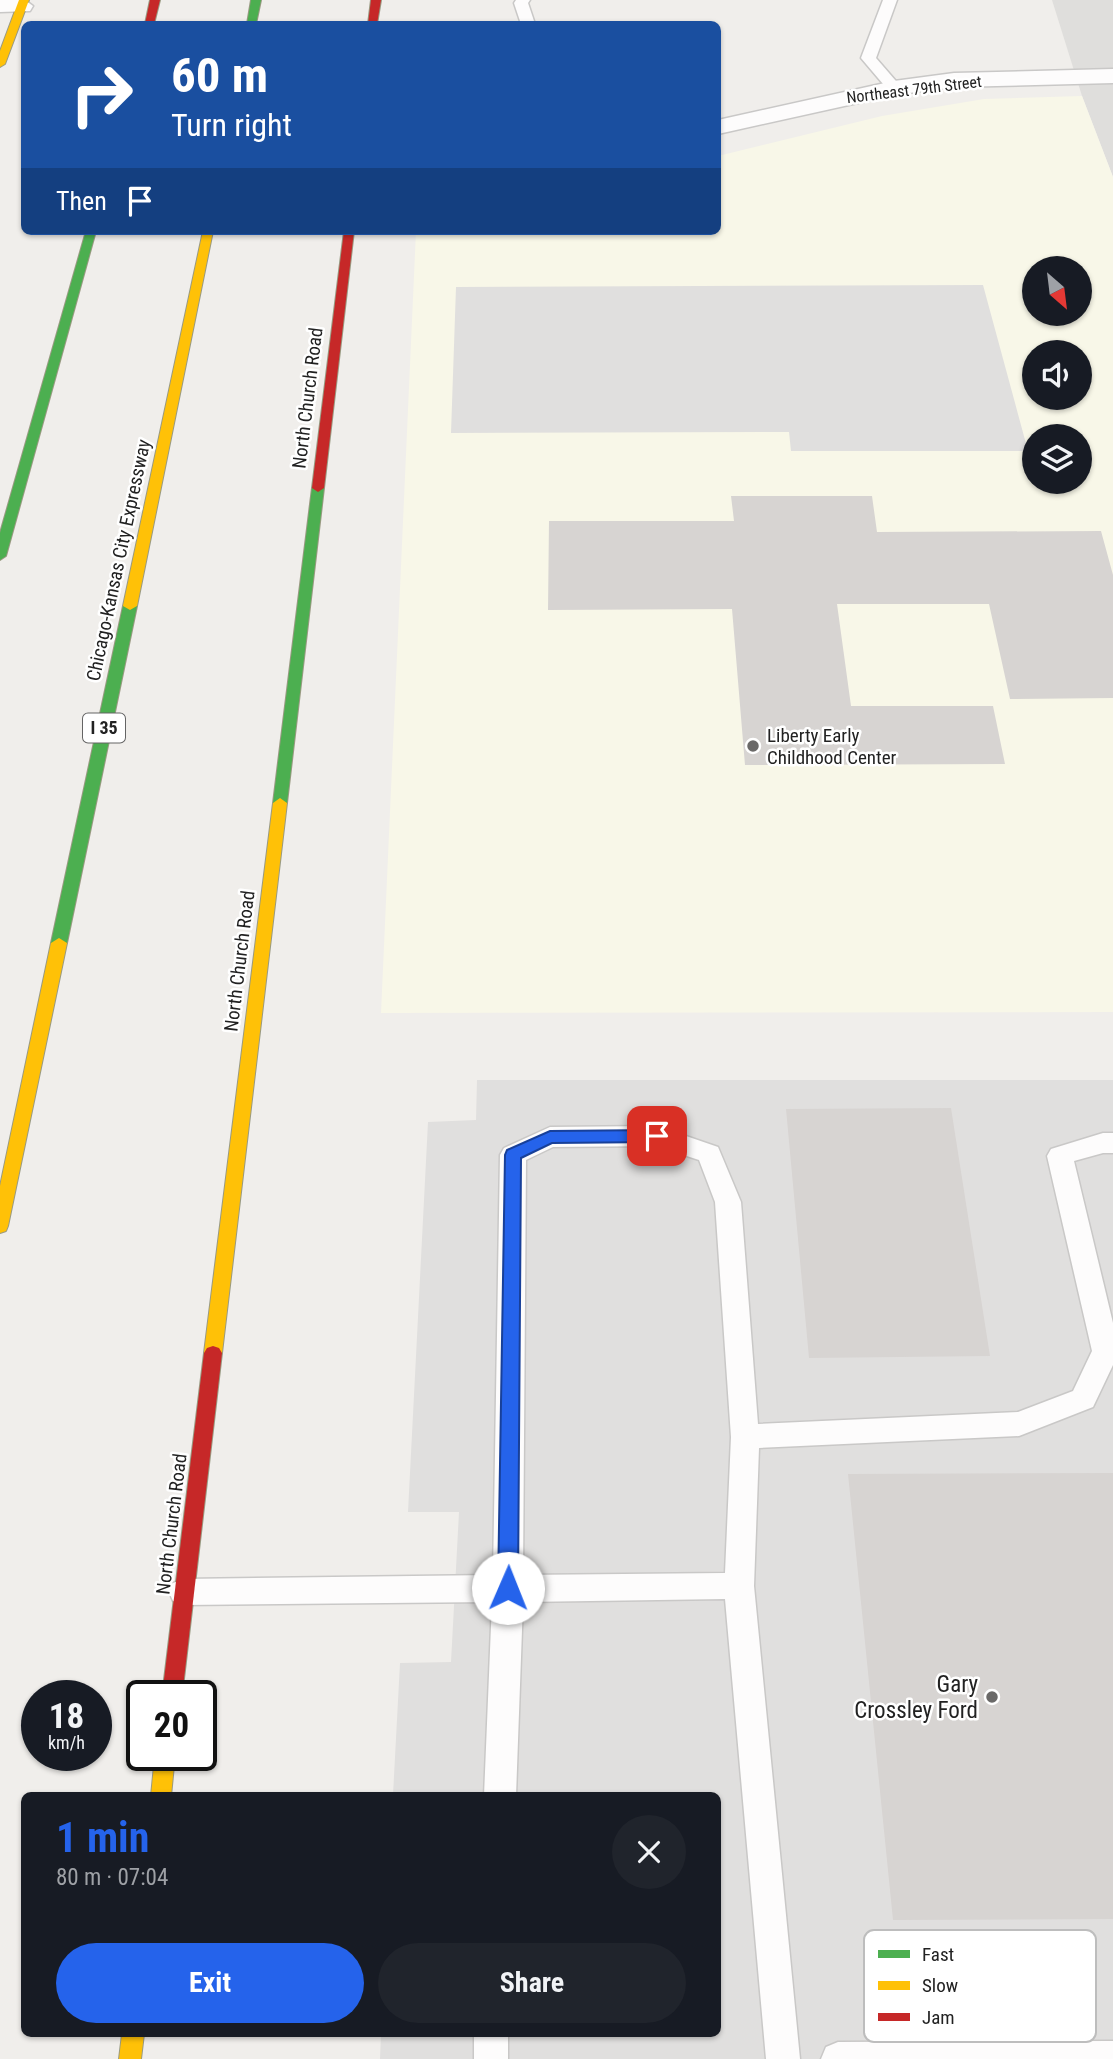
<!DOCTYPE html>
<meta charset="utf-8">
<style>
:root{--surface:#171b24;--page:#20242c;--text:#f1f3f6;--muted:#9ea1a6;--accent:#2563eb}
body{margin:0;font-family:"Roboto Condensed",sans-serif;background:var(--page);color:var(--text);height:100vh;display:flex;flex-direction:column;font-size:26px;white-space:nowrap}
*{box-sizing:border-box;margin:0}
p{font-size:23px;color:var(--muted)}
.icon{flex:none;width:38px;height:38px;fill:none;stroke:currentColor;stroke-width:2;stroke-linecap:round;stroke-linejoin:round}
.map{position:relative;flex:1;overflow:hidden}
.sheet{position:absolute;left:21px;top:1792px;width:700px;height:245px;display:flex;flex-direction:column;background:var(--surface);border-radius:10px;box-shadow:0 2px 5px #0004}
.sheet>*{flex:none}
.guide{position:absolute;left:21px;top:21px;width:700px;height:214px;border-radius:10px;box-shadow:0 2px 5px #0004;background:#1a4fa0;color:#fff;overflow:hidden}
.needle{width:46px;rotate:152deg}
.buttons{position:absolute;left:1022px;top:256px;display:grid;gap:14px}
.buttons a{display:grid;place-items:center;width:70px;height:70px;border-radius:50%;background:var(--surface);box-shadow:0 2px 5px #0004;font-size:35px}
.speed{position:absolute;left:21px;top:1680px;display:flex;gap:14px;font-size:35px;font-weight:700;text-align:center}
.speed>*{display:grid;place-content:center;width:91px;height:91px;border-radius:50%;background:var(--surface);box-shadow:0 2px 5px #0004;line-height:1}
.speed small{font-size:18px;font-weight:400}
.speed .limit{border:4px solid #111;border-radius:10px;background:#fff;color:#111}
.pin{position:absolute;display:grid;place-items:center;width:60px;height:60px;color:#fff;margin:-30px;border-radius:14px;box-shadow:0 4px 10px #0006}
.me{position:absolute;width:77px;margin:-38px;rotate:1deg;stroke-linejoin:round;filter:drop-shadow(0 0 5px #0008)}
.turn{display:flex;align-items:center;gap:24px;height:147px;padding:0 35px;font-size:32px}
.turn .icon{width:91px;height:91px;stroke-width:2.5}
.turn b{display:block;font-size:49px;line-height:60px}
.then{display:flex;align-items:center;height:66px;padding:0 35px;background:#0003;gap:14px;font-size:26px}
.round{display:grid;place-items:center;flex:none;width:74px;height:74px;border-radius:37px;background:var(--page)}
.headline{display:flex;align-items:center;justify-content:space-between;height:119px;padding:0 35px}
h1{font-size:42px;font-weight:700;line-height:52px;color:var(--accent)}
.cta{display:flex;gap:14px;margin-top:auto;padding:14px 35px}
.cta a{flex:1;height:80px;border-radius:42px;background:var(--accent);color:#fff;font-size:28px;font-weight:700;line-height:80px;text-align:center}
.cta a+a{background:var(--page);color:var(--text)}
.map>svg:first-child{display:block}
.residential{fill:#dfdedc}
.education{fill:#f8f7e8;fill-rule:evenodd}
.parking{fill:#e0dfde}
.building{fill:#d7d4d2}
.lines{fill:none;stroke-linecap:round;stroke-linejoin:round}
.lane-casing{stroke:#c9c8c7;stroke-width:3}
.street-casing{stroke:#c9c8c7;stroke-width:3}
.fast-casing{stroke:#999a82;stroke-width:2}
.slow-casing{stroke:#999a82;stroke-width:2}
.jam-casing{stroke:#999a82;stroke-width:2}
.lane{fill:#fdfcfc;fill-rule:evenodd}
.street{fill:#fdfcfc;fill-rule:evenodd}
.fast{fill:#4caf50;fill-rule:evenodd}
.slow{fill:#ffc107;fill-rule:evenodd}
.jam{fill:#c62828;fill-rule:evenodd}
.route{fill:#2563eb;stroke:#184099;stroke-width:2}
.poi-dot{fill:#6a6968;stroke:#fff;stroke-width:2.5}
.labels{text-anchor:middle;stroke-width:5;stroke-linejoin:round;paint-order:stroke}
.far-street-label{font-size:16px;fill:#222;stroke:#fff}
.shield{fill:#fff;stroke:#646464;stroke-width:2}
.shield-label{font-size:18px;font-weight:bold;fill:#222}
.street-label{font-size:19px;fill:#222;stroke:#fff}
.poi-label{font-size:19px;fill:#222;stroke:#fff;text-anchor:start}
.near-poi-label{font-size:23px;fill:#222;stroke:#fff;text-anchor:end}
.key{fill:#fff;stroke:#bdbdbd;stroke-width:2}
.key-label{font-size:19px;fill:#222}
</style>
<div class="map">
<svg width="1113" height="2059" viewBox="0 0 1113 2059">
<rect width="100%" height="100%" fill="#f0eeeb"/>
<!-- residential -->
<polygon class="residential" points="1052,0 1113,0 1113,177 1082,96"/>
<!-- education -->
<path class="education" d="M1082,96l31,81v835l-732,1 35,-782h302v-75l164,-40 102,-17zM1034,268h46v45h-46zM1034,352h46v45h-46zM1034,436h46v45h-46z"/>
<!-- parking -->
<g class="parking">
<polygon points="983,285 1028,451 791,451 789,432 451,433 456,287"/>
<polygon points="477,1080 1113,1080 1113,2059 380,2059 381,2034 718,2034 718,1796 393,1795 400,1663 451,1662 459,1512 408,1512 428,1122 476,1120"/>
</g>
<!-- building -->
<g class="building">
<polygon points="731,496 872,496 877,532 1101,531 1113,575 1113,698 1010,699 989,604 837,604 851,706 993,706 1005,764 745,765 732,609 548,610 549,521 734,521"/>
<polygon points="951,1108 990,1356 809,1358 786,1109"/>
<polygon points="1113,1473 1113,1919 893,1920 848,1474"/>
</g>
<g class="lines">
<defs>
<g id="lane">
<polygon points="516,0 530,0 528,3 535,24 521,24 514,3"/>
<polygon points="883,0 897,0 876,58 902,88 894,93 889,91 861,58"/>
<path d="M657,1126l61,21 23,55 17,222 260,-12 55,-21 19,-40 -45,-195 4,-7 52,-16h10v20h-10l-29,8 39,162v42l-20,42 -74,29 -260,12 -5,138 46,473h-34l-41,-460 -202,3 -7,194h-32l8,-194 -308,3 -11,-4 -4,-9 4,-9 11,-4 309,-4 7,-420 4,-7 46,-21zM656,1146l43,14 16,42 16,235 -6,136 -202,2 3,-415 27,-13z"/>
<rect x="474" y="2034" width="34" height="25"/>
<polygon points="1113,2041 1113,2059 821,2059 826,2047 838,2042"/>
</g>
<g id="street">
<polygon points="0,0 25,0 33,6 30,11 0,12"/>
<polygon points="1113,69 1113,83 954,87 894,95 718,134 718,120 894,81 954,73"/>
</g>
<g id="fast">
<polygon points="251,0 261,0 256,24 247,24"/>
<polygon points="86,231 96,231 6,556 0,560 0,533"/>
<polygon points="318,484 324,488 287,803 280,808 273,803 312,488"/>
<polygon points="130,602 137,606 67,943 59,948 51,943 123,606"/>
</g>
<g id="slow">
<polygon points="19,0 29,0 5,64 0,67 0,51"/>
<polygon points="203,231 213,231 137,606 130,610 123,606"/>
<polygon points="280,798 287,803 222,1353 219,1358 213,1360 207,1358 204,1353 273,803"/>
<polygon points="59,938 67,943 8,1226 6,1231 0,1233 0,1186 51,943"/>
<polygon points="155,1755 175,1755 171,1796 151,1796"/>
<polygon points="122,2034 144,2034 141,2059 119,2059"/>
</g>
<g id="jam">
<polygon points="150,0 160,0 154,24 145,24"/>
<polygon points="371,0 381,0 377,24 368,24"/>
<polygon points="344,231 354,231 324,488 318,492 312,488"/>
<polygon points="213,1346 219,1348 222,1353 182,1696 162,1696 204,1353 207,1348"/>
</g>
</defs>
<!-- lane casing -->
<use href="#lane" class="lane-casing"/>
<!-- street casing -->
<use href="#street" class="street-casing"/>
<!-- fast casing -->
<use href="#fast" class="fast-casing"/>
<!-- slow casing -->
<use href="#slow" class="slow-casing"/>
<!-- jam casing -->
<use href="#jam" class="jam-casing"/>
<!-- lane -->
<use href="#lane" class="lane"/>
<!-- street -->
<use href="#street" class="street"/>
<!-- fast -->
<use href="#fast" class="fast"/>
<!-- slow -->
<use href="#slow" class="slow"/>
<!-- jam -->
<use href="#jam" class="jam"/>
</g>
<!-- route -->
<polygon class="route" points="657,1130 665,1136 657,1142 552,1143 521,1158 518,1588 515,1594 508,1597 501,1594 498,1588 505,1155 507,1150 550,1131"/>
<!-- markers -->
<g class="poi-dot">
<circle cx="753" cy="746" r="7"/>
<circle cx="992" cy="1697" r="7"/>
</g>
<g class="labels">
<!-- far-street labels -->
<g class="far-street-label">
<text transform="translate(914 89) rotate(-7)" y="6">Northeast 79th Street</text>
</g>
<!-- shield labels -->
<rect class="shield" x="83" y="713.5" width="42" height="29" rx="5"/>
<g class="shield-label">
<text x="104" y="734">I 35</text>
</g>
<!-- street labels -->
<g class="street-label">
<text transform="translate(307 398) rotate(-83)" y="7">North Church Road</text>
<text transform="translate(118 560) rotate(-78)" y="7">Chicago-Kansas City Expressway</text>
<text transform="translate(239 961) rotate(-83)" y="7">North Church Road</text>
<text transform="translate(171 1524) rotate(-83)" y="7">North Church Road</text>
</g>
<!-- poi labels -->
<g class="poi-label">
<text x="767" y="742">Liberty Early<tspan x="767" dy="22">Childhood Center</tspan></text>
</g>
<!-- near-poi labels -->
<g class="near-poi-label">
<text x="978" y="1692">Gary<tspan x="978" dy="26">Crossley Ford</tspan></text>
</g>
</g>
<!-- legend -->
<rect x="864" y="1930" width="232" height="112" rx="10" class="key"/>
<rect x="878" y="1950" width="32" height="8" fill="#4caf50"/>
<rect x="878" y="1981" width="32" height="9" fill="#ffc107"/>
<rect x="878" y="2013" width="32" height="8" fill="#c62828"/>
<g class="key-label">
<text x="922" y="1961">Fast</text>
<text x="922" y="1992">Slow</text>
<text x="922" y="2024">Jam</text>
</g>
</svg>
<div class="buttons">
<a><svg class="needle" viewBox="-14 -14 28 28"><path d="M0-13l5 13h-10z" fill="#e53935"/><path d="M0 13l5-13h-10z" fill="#9ea1a6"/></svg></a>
<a><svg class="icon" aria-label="sound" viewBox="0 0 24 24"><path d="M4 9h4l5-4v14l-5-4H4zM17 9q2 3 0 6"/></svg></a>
<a><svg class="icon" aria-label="layers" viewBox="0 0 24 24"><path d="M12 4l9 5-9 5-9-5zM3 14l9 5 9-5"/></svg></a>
</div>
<div class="speed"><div>18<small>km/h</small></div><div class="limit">20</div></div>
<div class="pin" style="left:657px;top:1136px;background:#d93025"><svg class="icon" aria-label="arrive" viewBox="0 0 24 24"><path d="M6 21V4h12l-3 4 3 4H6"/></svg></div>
<svg class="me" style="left:508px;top:1588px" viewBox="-20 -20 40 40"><circle r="19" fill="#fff"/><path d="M0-13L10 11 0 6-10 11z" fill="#2563eb"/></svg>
<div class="guide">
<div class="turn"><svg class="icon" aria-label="right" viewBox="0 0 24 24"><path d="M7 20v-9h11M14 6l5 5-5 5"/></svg><div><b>60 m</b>Turn right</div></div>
<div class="then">Then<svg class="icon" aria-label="arrive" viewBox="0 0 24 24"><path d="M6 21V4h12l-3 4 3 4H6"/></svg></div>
</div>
<section class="sheet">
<div class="headline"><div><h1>1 min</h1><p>80 m · 07:04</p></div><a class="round"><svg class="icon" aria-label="close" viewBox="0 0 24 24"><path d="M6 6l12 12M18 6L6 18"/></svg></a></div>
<div class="cta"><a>Exit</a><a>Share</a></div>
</section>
</div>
